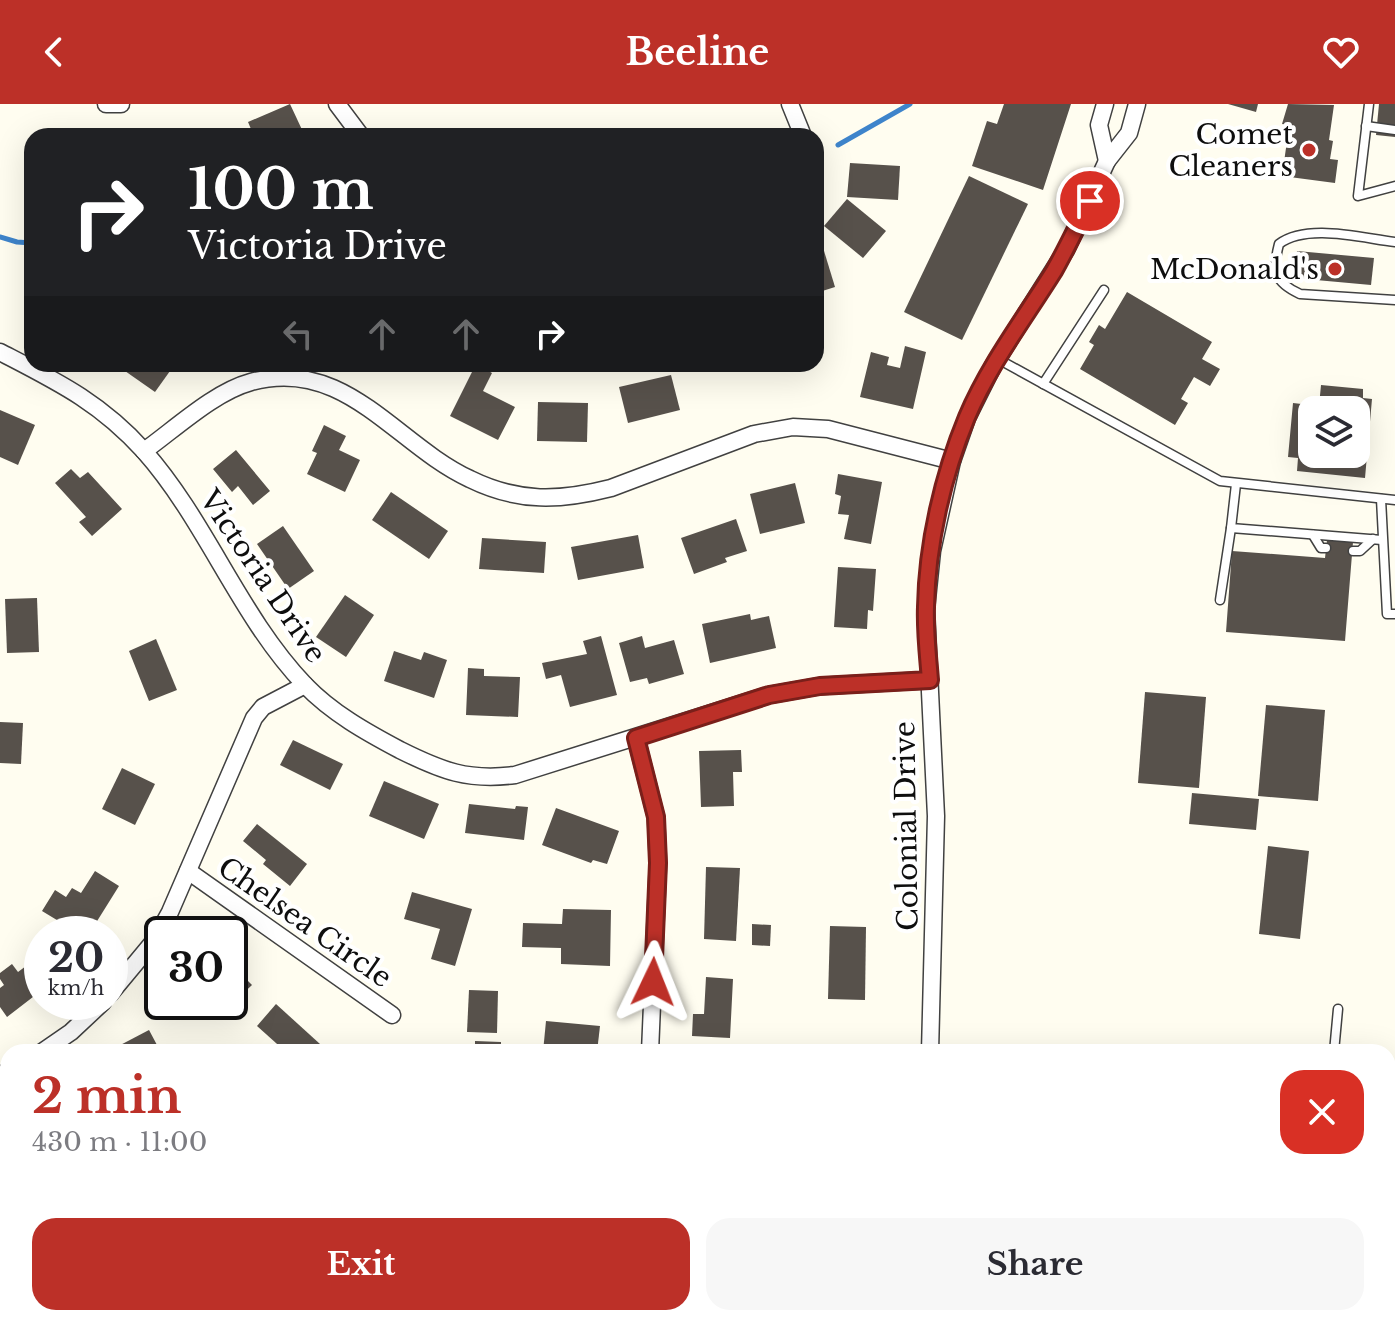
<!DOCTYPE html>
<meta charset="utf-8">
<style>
:root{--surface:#fff;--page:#f7f7f7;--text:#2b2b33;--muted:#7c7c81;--accent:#bc3028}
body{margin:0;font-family:"Libre Baskerville",serif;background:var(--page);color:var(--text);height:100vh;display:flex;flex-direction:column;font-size:30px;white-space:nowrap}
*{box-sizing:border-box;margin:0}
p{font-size:26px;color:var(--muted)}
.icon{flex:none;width:44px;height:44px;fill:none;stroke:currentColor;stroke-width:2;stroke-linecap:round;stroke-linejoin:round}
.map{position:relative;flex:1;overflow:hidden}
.panel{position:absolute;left:0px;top:940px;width:1396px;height:282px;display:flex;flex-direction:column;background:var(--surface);border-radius:24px 24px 0 0;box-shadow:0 8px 32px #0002}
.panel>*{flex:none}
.guide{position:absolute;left:24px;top:24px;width:800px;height:244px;border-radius:24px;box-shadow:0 8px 32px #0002;background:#202124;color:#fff;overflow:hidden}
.buttons{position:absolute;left:1298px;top:292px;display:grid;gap:16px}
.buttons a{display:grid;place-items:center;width:72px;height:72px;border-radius:16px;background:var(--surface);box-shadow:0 8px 32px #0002;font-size:40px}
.speed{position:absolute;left:24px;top:812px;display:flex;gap:16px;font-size:40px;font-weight:700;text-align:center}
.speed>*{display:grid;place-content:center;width:104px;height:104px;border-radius:50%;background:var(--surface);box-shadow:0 8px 32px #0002;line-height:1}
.speed small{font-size:20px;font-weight:400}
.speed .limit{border:4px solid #111;border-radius:12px;background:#fff;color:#111}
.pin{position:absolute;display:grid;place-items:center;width:68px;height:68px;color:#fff;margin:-34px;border:4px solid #fff;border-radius:50%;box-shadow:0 2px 8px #0007}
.me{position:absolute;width:88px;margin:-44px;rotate:2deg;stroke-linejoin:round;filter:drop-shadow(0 0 6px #0008)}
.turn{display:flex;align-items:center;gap:28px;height:168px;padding:0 32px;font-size:36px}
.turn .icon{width:104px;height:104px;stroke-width:2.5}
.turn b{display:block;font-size:56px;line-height:68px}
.lanes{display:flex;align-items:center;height:76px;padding:0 32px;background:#0003;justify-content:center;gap:40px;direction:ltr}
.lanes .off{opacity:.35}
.round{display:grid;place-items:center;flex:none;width:84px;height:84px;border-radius:24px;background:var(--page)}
.head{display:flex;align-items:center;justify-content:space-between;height:136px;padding:0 32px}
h1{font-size:48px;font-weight:700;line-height:60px;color:var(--accent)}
.cta{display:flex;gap:16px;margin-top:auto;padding:16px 32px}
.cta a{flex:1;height:92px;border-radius:24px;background:var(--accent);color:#fff;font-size:32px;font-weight:700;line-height:92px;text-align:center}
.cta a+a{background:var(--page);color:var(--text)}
header{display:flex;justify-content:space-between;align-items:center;height:104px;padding:0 32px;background:var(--accent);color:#fff;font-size:36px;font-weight:700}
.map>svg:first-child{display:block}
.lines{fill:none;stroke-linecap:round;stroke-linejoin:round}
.stream{stroke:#3e84cb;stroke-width:5}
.building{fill:#57514b;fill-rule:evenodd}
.lane-casing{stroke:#414141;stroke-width:11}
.street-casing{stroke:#414141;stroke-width:19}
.secondary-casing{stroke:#303030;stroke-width:25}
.lane{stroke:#fff;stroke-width:8}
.street{stroke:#fff;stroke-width:16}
.secondary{stroke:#fdfdac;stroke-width:22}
.route-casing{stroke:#7a1f1a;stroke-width:20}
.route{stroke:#bc3028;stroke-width:14}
.poi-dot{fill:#bc3028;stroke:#fff;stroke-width:3}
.labels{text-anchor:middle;stroke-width:8;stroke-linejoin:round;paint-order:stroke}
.poi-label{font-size:28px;fill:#0e0e0e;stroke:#fff;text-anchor:end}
.street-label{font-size:28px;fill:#0e0e0e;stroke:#fff}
</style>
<header><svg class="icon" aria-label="back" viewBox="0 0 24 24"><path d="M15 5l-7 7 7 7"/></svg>Beeline<svg class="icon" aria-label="heart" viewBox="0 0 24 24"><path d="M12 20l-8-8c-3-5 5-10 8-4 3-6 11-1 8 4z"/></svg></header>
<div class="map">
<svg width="1395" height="1221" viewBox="0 0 1395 1221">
<rect width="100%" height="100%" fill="#fffdf0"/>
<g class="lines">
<!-- stream -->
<g class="stream">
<polyline points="838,41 910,0"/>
<polyline points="0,133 17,138 32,139"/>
</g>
</g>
<!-- building -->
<g class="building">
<polygon points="290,0 304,30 254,32 248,18"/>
<polygon points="1004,0 1071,0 1043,86 972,62 987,17 997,20"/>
<polygon points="1228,0 1258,0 1256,8"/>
<polygon points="1288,0 1334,1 1329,36 1333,37 1330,55 1338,56 1335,79 1282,72 1288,30 1288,21 1282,20"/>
<polygon points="1379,0 1395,0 1395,33 1376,31"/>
<polygon points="850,59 900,62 898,96 847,93"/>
<polygon points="969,72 1028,100 962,236 904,208"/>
<polygon points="847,95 886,127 863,154 824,122"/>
<polygon points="821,137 835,183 816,189 816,139"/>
<polygon points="1297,147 1374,154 1371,181 1294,174"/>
<polygon points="1127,188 1212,238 1202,255 1220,265 1210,282 1194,273 1181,295 1188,299 1175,321 1080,265 1094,241 1089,238 1099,221 1105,225"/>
<polygon points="905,242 926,248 913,305 860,293 871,248 889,253 887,261 900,264"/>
<polygon points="115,260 175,260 155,288"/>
<polygon points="476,260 492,269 483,287 515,303 498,336 450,312"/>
<polygon points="671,271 680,306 628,319 619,283"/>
<path d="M1321,281l42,4v9l9,1 -7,79 -68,-7 1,-13 -10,-1 5,-54 26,3zM1312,306h44v44h-44z"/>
<polygon points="538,298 588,299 587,338 537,337"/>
<polygon points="0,306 35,321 18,361 0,353"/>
<polygon points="324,321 346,332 339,346 360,356 345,388 307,370 317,349 312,347"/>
<polygon points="236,346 270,387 253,401 238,382 232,388 213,365"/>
<polygon points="71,365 80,374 88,368 122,405 92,432 79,418 86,413 55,379"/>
<polygon points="838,370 882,378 871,440 844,435 849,411 838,410 841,392 835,390"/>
<polygon points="795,379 805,419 760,430 750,390"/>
<polygon points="391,388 448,427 429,455 372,416"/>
<polygon points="736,415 747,447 725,454 727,458 694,470 681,434"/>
<polygon points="283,422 314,467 288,485 257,440"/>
<polygon points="638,431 644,464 578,476 571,443"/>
<polygon points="482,434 546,438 544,469 479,465"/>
<polygon points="1327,436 1353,438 1345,537 1226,528 1232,447 1325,454"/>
<polygon points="838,463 876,465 873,507 868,506 867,525 834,523"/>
<polygon points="345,491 374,511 346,553 316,533"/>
<polygon points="37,494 39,548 7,549 5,495"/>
<polygon points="750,510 751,516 769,512 776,544 710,559 702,520"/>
<polygon points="601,532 617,591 570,603 561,571 546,575 542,559 587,550 583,537"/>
<polygon points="642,532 645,544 674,536 684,570 649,580 647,574 630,578 619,539"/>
<polygon points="156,535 177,586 149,597 129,547"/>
<polygon points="394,547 421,556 424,548 447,556 434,594 384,577"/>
<polygon points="468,564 484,565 484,572 520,573 518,613 466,611"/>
<polygon points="1145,588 1206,593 1199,684 1138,679"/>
<polygon points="1266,601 1325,606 1318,697 1258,692"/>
<polygon points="0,618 23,619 21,660 0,659"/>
<polygon points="293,636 343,660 330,686 280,661"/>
<polygon points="741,646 742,668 733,668 734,702 701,703 699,647"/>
<polygon points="122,664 155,680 135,721 102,705"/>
<polygon points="384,677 439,700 424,735 369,712"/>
<polygon points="1192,689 1259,695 1256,726 1189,720"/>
<polygon points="469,700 515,705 516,702 528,703 524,736 465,729"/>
<polygon points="556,704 619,727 607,760 593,756 591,759 542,741"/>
<polygon points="257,720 307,760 290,782 263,760 266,756 243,737"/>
<polygon points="1268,742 1309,747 1300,835 1259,830"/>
<polygon points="706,763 740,764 736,837 704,835"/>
<polygon points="95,767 119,782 89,830 80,830 42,807 55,786 66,793 72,784 81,789"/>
<polygon points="412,788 472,805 455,862 431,855 440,825 404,815"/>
<polygon points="563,805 611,806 610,862 561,860 561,844 522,843 523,819 562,820"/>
<polygon points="752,820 771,821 770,842 752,841"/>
<polygon points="830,822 866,823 865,896 828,895"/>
<polygon points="42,850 42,886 7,913 0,903 0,884 4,881 0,875 0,869 12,860 18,868"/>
<polygon points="230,859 252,881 234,898 230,895"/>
<polygon points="706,873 733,875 730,934 692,932 693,910 704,910"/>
<polygon points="469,886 498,887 497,929 467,928"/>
<polygon points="276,900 320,940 313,948 286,948 257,922"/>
<polygon points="546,917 600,922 597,948 543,948"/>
<polygon points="149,926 157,941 144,948 107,948"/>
<polygon points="475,937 501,938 501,948 475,948"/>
<polygon points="8,1015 8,1050 0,1054 0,1019"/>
<polygon points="8,1192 8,1214 13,1214 0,1221 0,1196"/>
<polygon points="132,1214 194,1214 201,1217 200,1221 129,1221"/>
<polygon points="691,1214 740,1214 747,1221 683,1221"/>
</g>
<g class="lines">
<defs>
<g id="lane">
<polyline points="1369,0 1358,92 1395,82"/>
<polyline points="1366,22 1395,26"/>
<path d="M1395,138c-34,-4 -88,-19 -116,2 -7,27 -5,38 21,50l95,6"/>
<polyline points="998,255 1220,377 1395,396"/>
<polyline points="1043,280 1104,186"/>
<polyline points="1236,380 1231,424 1382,436"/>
<polyline points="1381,395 1387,510 1395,510"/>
<polyline points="1313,431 1321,444 1326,444"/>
<polyline points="1353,447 1360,447 1373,435"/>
<polyline points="1220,496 1231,424"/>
<polyline points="1334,948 1338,905"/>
<polyline points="1388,1037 1395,1038"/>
</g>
<g id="street">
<polyline points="106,0 121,0"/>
<polyline points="337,0 361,32"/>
<polyline points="790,0 803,32"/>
<polyline points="1105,0 1099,21 1107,57 1129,29 1137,0"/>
<path d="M0,248c56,29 100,50 144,99 63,71 95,165 161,234 27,28 61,47 95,65 42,21 68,31 115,25l254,-80 51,-9 110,-6"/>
<path d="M144,347c31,-22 70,-59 107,-69 94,-26 145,63 219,97 49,24 90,22 141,9l143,-54 39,-7 35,2 124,32"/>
<polyline points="636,634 656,713 658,759 650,948"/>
<polyline points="188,767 392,911"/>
<polyline points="110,890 154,837 170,808 254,614 263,603 305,581"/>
<polyline points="42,948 71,928 103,898"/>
<polyline points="930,948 936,712 926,505 932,447 952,357 967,314 993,262 1066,146 1107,57"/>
<polyline points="0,972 8,967"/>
<polyline points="852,1221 856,1214"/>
</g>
<g id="secondary">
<polyline points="1388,1173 1395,1111"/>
<polyline points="1383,1221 1383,1214"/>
</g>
</defs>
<!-- lane casing -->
<use href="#lane" class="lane-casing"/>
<!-- street casing -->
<use href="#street" class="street-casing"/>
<!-- secondary casing -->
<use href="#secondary" class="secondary-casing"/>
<!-- lane -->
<use href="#lane" class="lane"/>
<!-- street -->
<use href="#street" class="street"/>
<!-- secondary -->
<use href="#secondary" class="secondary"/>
</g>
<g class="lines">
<defs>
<path id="route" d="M653,878l5,-119 -2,-46 -20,-79 133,-43 51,-9 110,-6c-2,-25 -5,-49 -4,-73 1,-63 17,-132 41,-190 22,-52 57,-98 87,-146 13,-23 24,-47 36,-70"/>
</defs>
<!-- route casing -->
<use href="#route" class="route-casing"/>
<!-- route -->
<use href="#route" class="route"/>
</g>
<!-- markers -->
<g class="poi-dot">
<circle cx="1309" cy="46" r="8"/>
<circle cx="1335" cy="165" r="8"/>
</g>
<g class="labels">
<!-- poi labels -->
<g class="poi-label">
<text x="1293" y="40">Comet<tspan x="1293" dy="32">Cleaners</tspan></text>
<text x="1319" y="175">McDonald's</text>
</g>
<!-- street labels -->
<g class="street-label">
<text transform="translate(263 472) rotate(56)" y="10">Victoria Drive</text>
<text transform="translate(906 722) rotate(-91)" y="10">Colonial Drive</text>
<text transform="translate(305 818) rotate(35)" y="10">Chelsea Circle</text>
</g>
</g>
</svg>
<div class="buttons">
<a><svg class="icon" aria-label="layers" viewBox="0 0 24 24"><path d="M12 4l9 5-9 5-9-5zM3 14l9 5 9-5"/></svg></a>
</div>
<div class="speed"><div>20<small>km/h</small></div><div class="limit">30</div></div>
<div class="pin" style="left:1090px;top:97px;background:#d93025"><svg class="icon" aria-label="arrive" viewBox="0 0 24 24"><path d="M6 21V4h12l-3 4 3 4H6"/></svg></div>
<svg class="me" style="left:653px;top:878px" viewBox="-20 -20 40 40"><path d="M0-17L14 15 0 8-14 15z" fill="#bc3028" stroke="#fff" stroke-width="4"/></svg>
<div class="guide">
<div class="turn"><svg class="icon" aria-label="right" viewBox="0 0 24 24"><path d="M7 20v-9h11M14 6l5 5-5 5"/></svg><div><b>100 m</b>Victoria Drive</div></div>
<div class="lanes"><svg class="icon off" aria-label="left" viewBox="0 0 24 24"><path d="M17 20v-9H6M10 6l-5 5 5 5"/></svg><svg class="icon off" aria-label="ahead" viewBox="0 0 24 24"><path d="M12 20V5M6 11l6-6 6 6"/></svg><svg class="icon off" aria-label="ahead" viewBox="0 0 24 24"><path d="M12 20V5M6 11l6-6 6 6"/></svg><svg class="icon" aria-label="right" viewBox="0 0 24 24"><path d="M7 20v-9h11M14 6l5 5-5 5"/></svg></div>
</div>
<section class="panel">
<div class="head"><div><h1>2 min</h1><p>430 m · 11:00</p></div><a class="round" style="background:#d93025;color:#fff"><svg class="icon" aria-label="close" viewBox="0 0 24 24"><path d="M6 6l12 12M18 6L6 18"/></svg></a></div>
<div class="cta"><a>Exit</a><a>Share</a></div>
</section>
</div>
